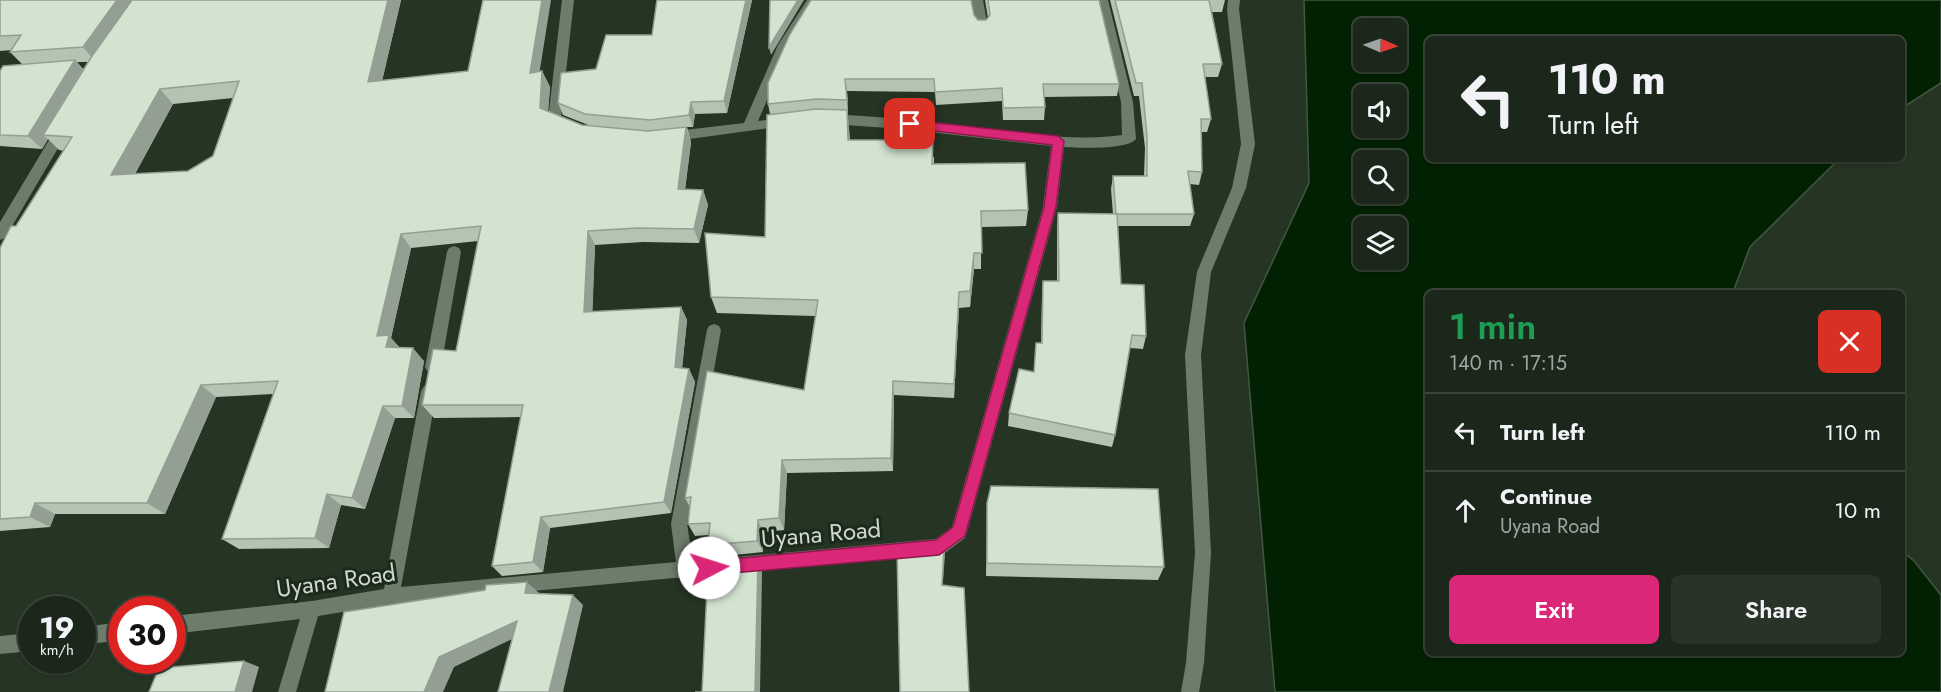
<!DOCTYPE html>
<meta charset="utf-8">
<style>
:root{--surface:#1c271b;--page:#293328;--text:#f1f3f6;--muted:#a0a5a3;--line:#3a443a;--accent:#db2777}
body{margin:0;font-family:Jost,sans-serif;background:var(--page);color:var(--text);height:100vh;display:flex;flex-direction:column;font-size:22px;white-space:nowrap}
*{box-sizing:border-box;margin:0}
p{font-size:20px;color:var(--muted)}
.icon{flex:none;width:33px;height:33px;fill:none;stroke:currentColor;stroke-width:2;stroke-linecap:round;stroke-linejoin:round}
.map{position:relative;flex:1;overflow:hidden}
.panel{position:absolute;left:1425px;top:290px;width:480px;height:366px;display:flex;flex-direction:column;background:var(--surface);border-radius:9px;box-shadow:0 2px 4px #0004,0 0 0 2px var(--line)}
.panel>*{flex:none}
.hud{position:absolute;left:1425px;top:36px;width:480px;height:126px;border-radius:9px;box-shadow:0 2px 4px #0004,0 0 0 2px var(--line);background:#1c271b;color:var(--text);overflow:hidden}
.needle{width:39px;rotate:92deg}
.tools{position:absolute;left:1353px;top:18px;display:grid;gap:12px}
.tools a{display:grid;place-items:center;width:54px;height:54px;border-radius:9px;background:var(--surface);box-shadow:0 2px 4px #0004,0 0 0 2px var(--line);font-size:30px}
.speed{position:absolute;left:18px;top:596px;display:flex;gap:12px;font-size:30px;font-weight:700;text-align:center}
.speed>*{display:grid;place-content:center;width:78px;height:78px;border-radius:50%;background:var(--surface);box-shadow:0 2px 4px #0004,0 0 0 2px var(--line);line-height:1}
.speed small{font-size:15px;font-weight:400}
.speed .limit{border:9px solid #d22;background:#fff;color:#111}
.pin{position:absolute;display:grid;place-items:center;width:51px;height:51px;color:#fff;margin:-26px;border-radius:12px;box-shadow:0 3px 9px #0006}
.me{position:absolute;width:66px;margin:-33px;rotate:85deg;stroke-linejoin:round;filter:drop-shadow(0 0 4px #0008)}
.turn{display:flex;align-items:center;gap:21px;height:126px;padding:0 24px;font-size:27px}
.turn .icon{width:78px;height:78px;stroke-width:2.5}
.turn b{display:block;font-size:42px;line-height:51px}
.round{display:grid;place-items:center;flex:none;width:63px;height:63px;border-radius:9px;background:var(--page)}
.head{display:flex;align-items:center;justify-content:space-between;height:102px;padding:0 24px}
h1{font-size:36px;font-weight:600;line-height:45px;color:#1e9e55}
.cta{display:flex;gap:12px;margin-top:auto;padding:12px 24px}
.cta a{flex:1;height:69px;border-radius:9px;background:var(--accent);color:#fff;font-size:24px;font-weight:600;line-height:69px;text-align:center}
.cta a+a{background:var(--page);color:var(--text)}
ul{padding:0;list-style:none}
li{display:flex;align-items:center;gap:18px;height:78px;padding:0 24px;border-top:2px solid var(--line)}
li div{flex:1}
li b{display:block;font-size:22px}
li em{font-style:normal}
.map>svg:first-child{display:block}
.water{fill:#022002;stroke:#405840;stroke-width:1.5;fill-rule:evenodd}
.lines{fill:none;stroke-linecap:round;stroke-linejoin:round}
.minor{fill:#6d7d6c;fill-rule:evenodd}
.tertiary{fill:#6d7d6c;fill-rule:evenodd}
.wall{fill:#b5c3b3;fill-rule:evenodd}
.shaded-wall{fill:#939f92}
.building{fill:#d2e3d0;stroke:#939f92;stroke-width:1.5;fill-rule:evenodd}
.route{fill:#db2777;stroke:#8e194d;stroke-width:1.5}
.labels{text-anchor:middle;stroke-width:6;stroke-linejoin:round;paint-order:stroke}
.street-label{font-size:24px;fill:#d0d9cf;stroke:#1c2a1b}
</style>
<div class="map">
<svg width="1941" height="692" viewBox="0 0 1941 692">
<rect width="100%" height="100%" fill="#263424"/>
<!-- water -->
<path class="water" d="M1304,0h637v83l-39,25v-69h-474v120h411l-89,88 -17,45h-305v360h474v-101l12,10 27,34v97h-666l-31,-369 65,-140zM1364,28h32v34h-32zM1364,94h32v34h-32zM1364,160h32v34h-32zM1364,226h32v34h-32z"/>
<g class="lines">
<!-- minor -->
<g class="minor">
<polygon points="562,0 574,0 561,117 573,122 575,125 568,130 549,122 548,119"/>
<polygon points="807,0 819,0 790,46 758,121 787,117 794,122 792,125 668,142 663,140 661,137 668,132 744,123 778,45"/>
<polygon points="971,0 983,0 988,28 986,31 978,31 976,28"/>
<path d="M1096,0h12l25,102 3,37c-9,11 -57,9 -72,8l-7,60 -90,325 -2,6 -20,15 -554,51 -73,12 -22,76h-18l22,-73 -128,15v-18l140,-15 72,-12 37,-198 3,-5 5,-2 5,2 3,5 -36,196 275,-25 -5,-38 36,-194 2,-4 5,-2 5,2 2,4 -34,194 6,37 243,-22 16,-12 91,-320 8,-61 -147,-17 -75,-5 -6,-5 6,-5c45,2 89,6 133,12 53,7 107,16 160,9l-1,-33z"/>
<polygon points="1228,0 1240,0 1239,9 1255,144 1246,188 1211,272 1201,355 1211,553 1204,663 1199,692 1181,692 1186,663 1195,553 1185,355 1197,272 1232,188 1241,144 1227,9"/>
<polygon points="454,246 459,248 461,252 441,367 438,372 433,374 428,372 425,367 447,252 449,248"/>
<polygon points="122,622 122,640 82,645 82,627"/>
<polygon points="32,633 32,651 0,654 0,636"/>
</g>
<!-- tertiary -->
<polygon class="tertiary" points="63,123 70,128 5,238 0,240 0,222 58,125"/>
</g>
<!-- wall -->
<g class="wall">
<path d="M0,0h401l-19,81 160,-10 8,16 -2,24 34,14 9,1 -28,-11 -5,-12 38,-34 56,-34 5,-35h95l-25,113 -32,1 -2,13h-6l4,15 -6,48h18l5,15 -9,38 -56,-1 -48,3 -3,67 89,-5 6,13 -5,48 7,1 6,13 -24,131 -121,15 -7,44 -41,4 -10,-10 29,-149 -87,1 -12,-13 34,-54 22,-110 -67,7 -20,90 8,9 25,14 -10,57h-19l-30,91 -24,-4 -12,43 -90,1 -17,-10 51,-145 -57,3 -51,117h-110l-5,13 -50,4v-283l16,-22 48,-75 -5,-1 -11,-11 -6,10 -42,-3v-75l22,-7 -12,-12 2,-2 -12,1zM77,62h11l-5,7zM233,98l-20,58 -25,15 -53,3 38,-70z"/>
<polygon points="985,0 1099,0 1119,84 1117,96 1044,97 1045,107 1044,120 1003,120 1002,101 936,105 935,92 847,91 848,113 847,113 850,140 934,157 934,164 1028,210 1026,226 981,227 981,269 974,269 970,307 959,308 954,398 894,395 893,471 787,473 784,530 763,532 763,552 715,557 708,545 709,535 695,536 688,524 690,507 685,498 804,390 815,316 717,313 711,297 765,237 770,114 768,104 974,15 978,20 986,20 988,18"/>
<polygon points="1110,0 1225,0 1222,12 1212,12 1222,64 1218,77 1205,77 1211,119 1207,132 1201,132 1202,172 1199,185 1190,184 1194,214 1190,226 1118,226 1121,284 1146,336 1143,349 1130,348 1115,435 1112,447 1008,426 1009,413 1034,372 1036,343 1041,343 1042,294 1043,281 1057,281 1057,227 1058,213 1113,214 1111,189 1113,176 1144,176 1145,148 1139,96 1134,96"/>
<polygon points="987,503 1164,567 1158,580 986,576"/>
</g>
<!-- shaded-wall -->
<g class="shaded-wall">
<polygon points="117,0 132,0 95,61 83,47"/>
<polygon points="388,0 401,0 378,98 368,82"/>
<polygon points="542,0 551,0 537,88 530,73"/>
<polygon points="746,0 752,0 727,113 724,101"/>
<polygon points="798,0 804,0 771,55 769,47"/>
<polygon points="75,60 88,74 43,135 48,139 42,149 28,136"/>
<polygon points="542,71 550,87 547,123 540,108"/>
<polygon points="845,79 847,91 848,113 847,100"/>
<polygon points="160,89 173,104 126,190 111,175"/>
<polygon points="691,102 695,114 693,127 689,115"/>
<polygon points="847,110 849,127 851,157 848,140"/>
<polygon points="686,127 691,142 683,204 678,189"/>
<polygon points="703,190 708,205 699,243 694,229"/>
<polygon points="588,231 595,245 592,326 584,312"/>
<polygon points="401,234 411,248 391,338 400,348 398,360 377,336"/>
<polygon points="974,253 974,269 970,307 970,291"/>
<polygon points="959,292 959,308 954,398 954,384"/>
<polygon points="681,307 687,320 681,379 675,367"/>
<polygon points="413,348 424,361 414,418 402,406"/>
<polygon points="689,369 695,382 671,513 664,502"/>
<polygon points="893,381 894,395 893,471 891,458"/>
<polygon points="201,385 216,397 165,514 147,503"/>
<polygon points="383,406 395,418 365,509 352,498"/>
<polygon points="782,460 787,473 784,530 779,518"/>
<polygon points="327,494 341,505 329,548 315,538"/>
<polygon points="35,503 55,514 50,527 30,517"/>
<polygon points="541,517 550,528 543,572 533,562"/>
<polygon points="758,520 763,532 763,552 757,541"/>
<polygon points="944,545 945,555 942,594 942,585"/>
<polygon points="758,562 762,572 760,692 755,692"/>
<polygon points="527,582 539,593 537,604 525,593"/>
<polygon points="573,595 583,605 563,692 549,692"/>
<polygon points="517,621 529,631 454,667 443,692 424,692 439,657"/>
<polygon points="244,661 259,667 252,692 235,692"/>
</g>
<!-- building -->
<g class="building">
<polygon points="0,0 117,0 83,47 10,52 21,35 0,36"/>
<path d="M132,0h256l-20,82 100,-11 15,-71h59l-12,73 12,-2 -2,37 42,17 66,6 38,-4 -8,62 25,1 -9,39 -57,-1 -49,3 -4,81 97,-5 -6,60 14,2 -25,133 -123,15 -8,45 -41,4 31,-161h-101l11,-56 23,2 25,-125 -80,8 -24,102 12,-1 -3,12 27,1 -11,58h-19l-31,92 -25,-4 -12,44 -93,1 56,-158 -77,4 -54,118h-112l-5,14 -30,2v-271l11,-22h5l56,-89 -29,-2 49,-79zM239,81l-26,75 -25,15 -77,4 49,-86z"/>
<polygon points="657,0 746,0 724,101 691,102 689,115 650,120 585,114 558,103 561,73 596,69 606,35 652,35"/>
<polygon points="770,0 798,0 769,47"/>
<polygon points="811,0 971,0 974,15 978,20 986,20 990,15 988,0 1099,0 1119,84 1043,84 1045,107 1003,108 1002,88 935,92 934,79 845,79 847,100 817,99 768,104 768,83 790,34"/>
<polygon points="1115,0 1209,0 1222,64 1203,64 1211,119 1201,119 1202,172 1188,171 1194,214 1116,214 1113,176 1147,176 1147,136 1142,83 1136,83"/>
<polygon points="75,60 28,136 0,135 0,71 3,66"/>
<polygon points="816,109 847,110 848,140 933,140 932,164 1025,163 1028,210 981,211 982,253 974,253 970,291 959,292 954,384 893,381 891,458 782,460 779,518 758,520 757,541 708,545 710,523 688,524 691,497 685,498 707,371 804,390 818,300 711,297 705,233 765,237 767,115"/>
<polygon points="1058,213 1117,214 1121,284 1144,285 1146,336 1132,335 1115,435 1009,413 1019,369 1034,372 1036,343 1042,343 1043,281 1059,281"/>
<polygon points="991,486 1158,489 1164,567 987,563 987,503"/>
<polygon points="944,545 942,585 964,588 969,692 900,692 897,550"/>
<polygon points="758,562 755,692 758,692 695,692 702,692 708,567"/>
<polygon points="527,582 525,593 573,595 549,692 498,692 517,621 439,657 424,692 325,692 344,612 485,590 486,585"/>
<polygon points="244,661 235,692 149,692 159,668"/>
</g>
<!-- route -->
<polygon class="route" points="910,120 1058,136 1064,141 1056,207 965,536 939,555 709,575 704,573 701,568 704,563 709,561 936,540 953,527 1044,207 1052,145 910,128 904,124"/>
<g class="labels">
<!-- street labels -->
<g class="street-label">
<text transform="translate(821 534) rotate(-5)" y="8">Uyana Road</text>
<text transform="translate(336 581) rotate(-8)" y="8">Uyana Road</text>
</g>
</g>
</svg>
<div class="tools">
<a><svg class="needle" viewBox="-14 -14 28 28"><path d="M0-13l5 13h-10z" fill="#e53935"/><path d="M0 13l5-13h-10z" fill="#a0a5a3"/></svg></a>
<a><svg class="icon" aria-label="sound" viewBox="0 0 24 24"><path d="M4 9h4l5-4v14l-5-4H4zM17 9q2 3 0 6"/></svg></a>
<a><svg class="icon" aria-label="search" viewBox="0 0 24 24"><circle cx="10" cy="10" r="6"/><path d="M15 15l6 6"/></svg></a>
<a><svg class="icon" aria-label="layers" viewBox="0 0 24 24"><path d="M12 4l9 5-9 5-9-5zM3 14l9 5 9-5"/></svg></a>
</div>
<div class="speed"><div>19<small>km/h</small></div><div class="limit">30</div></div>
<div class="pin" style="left:910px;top:124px;background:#d93025"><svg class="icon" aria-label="arrive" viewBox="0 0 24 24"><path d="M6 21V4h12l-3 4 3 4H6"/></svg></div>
<svg class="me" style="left:709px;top:568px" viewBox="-20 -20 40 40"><circle r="19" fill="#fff"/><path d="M0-13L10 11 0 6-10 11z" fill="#db2777"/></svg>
<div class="hud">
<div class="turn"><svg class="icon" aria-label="left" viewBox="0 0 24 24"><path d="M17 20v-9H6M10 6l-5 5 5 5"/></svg><div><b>110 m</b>Turn left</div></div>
</div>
<section class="panel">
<div class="head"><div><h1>1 min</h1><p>140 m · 17:15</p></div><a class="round" style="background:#d93025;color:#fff"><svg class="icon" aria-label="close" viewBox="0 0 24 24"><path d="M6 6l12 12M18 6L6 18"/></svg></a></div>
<ul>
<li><svg class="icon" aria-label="left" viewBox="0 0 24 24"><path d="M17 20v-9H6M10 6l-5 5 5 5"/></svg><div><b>Turn left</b></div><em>110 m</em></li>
<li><svg class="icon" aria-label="ahead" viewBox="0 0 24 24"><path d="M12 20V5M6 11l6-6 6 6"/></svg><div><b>Continue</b><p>Uyana Road</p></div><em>10 m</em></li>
</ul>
<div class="cta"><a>Exit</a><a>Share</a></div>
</section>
</div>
